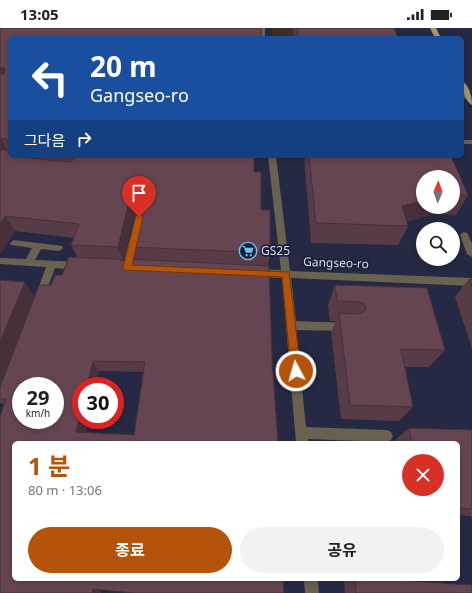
<!DOCTYPE html>
<html lang="ko">
<meta charset="utf-8">
<style>
:root{--surface:#fff;--page:#f2f2f2;--text:#202124;--muted:#757577;--accent:#b45309}
body{margin:0;font-family:"Noto Sans","Noto Sans KR",sans-serif;background:var(--page);color:var(--text);height:100vh;display:flex;flex-direction:column;font-size:15px;white-space:nowrap}
*{box-sizing:border-box;margin:0}
p{font-size:13px;color:var(--muted)}
.icon{flex:none;width:22px;height:22px;fill:none;stroke:currentColor;stroke-width:2;stroke-linecap:round;stroke-linejoin:round}
.map{position:relative;flex:1;overflow:hidden}
.details{position:absolute;left:12px;top:413px;width:448px;height:140px;display:flex;flex-direction:column;background:var(--surface);border-radius:6px;box-shadow:0 2px 6px #0003}
.details>*{flex:none}
.hud{position:absolute;left:8px;top:8px;width:456px;height:122px;border-radius:6px;box-shadow:0 2px 6px #0003;background:#1a4fa0;color:#fff;overflow:hidden}
.needle{width:26px;rotate:2deg}
.buttons{position:absolute;left:416px;top:142px;display:grid;gap:8px}
.buttons a{display:grid;place-items:center;width:44px;height:44px;border-radius:50%;background:var(--surface);box-shadow:0 2px 6px #0003;font-size:20px}
.speed{position:absolute;left:12px;top:349px;display:flex;gap:8px;font-size:20px;font-weight:700;text-align:center}
.speed>*{display:grid;place-content:center;width:52px;height:52px;border-radius:50%;background:var(--surface);box-shadow:0 2px 6px #0003;line-height:1}
.speed small{font-size:10px;font-weight:400}
.speed .limit{border:6px solid #d22;background:#fff;color:#111}
.pin{position:absolute;display:grid;place-items:center;width:34px;height:34px;color:#fff;margin:-41px -17px;border-radius:50% 50% 50% 0;rotate:-45deg;box-shadow:0 0 4px #0007}
.pin .icon{rotate:45deg}
.me{position:absolute;width:44px;margin:-22px;rotate:354deg;stroke-linejoin:round;filter:drop-shadow(0 0 3px #0008)}
.turn{display:flex;align-items:center;gap:14px;height:84px;padding:0 16px;font-size:18px}
.turn .icon{width:52px;height:52px;stroke-width:2.5}
.turn b{display:block;font-size:28px;line-height:34px}
.then{display:flex;align-items:center;height:38px;padding:0 16px;background:#0003;gap:8px;font-size:15px}
.round{display:grid;place-items:center;flex:none;width:42px;height:42px;border-radius:21px;background:var(--page)}
.head{display:flex;align-items:center;justify-content:space-between;height:68px;padding:0 16px}
h1{font-size:24px;font-weight:700;line-height:30px;color:var(--accent)}
.action{display:flex;gap:8px;margin-top:auto;padding:8px 16px}
.action a{flex:1;height:46px;border-radius:24px;background:var(--accent);color:#fff;font-size:16px;font-weight:700;line-height:46px;text-align:center}
.action a+a{background:var(--page);color:var(--text)}
.status{display:flex;justify-content:space-between;align-items:center;height:28px;padding:0 20px;background:var(--surface);direction:ltr}
.status svg{height:11px;fill:currentColor}
.map>svg:first-child{display:block}
.medical{fill:#3c3122}
.lines{fill:none;stroke-linecap:round;stroke-linejoin:round}
.minor{fill:#6a6251;fill-rule:evenodd}
.major{fill:#a89773;fill-rule:evenodd}
.wall{fill:#573b46;fill-rule:evenodd}
.shaded-wall{fill:#473039}
.building{fill:#654551;stroke:#473039;fill-rule:evenodd}
.route{fill:#b45309;stroke:#753606}
.labels{text-anchor:middle;stroke-width:3.5;stroke-linejoin:round;paint-order:stroke}
.poi-label{font-size:12px;fill:#dbdeef;stroke:#1d1f38;text-anchor:start}
.street-label{font-size:12px;fill:#dbdeef;stroke:#1d1f38}
</style>
<div class="status"><b>13:05</b><svg viewBox="0 0 49 12"><path d="M0 12V9h3v3zM5 12V6h3v6zM10 12V3h3v9zM15 12V0h3v12zM26 1h20v11H26zM47 4h2v5h-2z"/></svg></div>
<div class="map">
<svg width="472" height="565" viewBox="0 0 472 565">
<rect width="100%" height="100%" fill="#262943"/>
<!-- medical -->
<polygon class="medical" points="272,0 335,0 322,10 272,10"/>
<g class="lines">
<!-- minor -->
<g class="minor">
<rect x="259" y="0" width="6" height="10"/>
<polygon points="462,66 471,68 472,69 469,71 462,70"/>
<rect x="462" y="112" width="10" height="4"/>
<polygon points="268,128 276,128 290,243 472,250 472,258 291,250 296,293 347,295 351,296 352,299 351,302 347,303 296,302 306,399 387,402 391,404 393,408 391,412 387,414 308,411 308,415 296,415 282,250 256,249 251,245 256,241 281,242"/>
<polygon points="464,204 467,205 472,215 472,229 467,226 460,207"/>
<polygon points="134,206 138,209 132,240 127,244 122,240 130,209"/>
<polygon points="14,212 62,218 63,220 59,223 41,221 35,232 78,234 83,238 78,242 55,240 43,272 37,272 35,269 46,239 0,236 0,230 26,231 32,220 11,217 10,215"/>
<polygon points="304,551 318,551 319,565 305,565"/>
</g>
<!-- major -->
<g class="major">
<polygon points="430,0 436,0 441,10 435,10"/>
<path d="M462,53c7,4 10,16 10,24 -7,-4 -10,-16 -10,-24z"/>
</g>
</g>
<!-- wall -->
<g class="wall">
<path d="M0,0l10,10v118h244v16l7,38 9,43 -2,13 -167,324v3h-101l4,-188 -4,-2v-16l51,-102 11,-10 16,-17 -7,-13 3,-7 -59,-7 -15,23zM138,185l-8,34 4,13 -11,1 11,-44zM99,343l44,1 -9,63 -48,-3 2,-12h-7z"/>
<polygon points="293,0 394,0 398,10 294,10"/>
<path d="M304,128h147l17,39 -12,20 -21,-1 -29,8 2,4 -10,19 -87,-2zM453,149v30h-30z"/>
<polygon points="469,251 472,251 472,321 455,269"/>
<polygon points="335,257 445,322 429,339 405,339 413,379 399,393 341,391 331,304 336,293 330,293 328,277"/>
<polygon points="409,400 472,402 472,492 471,488 458,487 458,415 396,415 396,411"/>
<polygon points="344,551 385,551 472,565 345,565"/>
</g>
<!-- shaded-wall -->
<g class="shaded-wall">
<polygon points="3,39 10,55 0,58 0,40"/>
<polygon points="1,110 9,126 0,135 0,111"/>
<polygon points="135,169 139,184 134,189 123,233 118,219 129,173"/>
<polygon points="423,173 423,179 439,179 435,186 393,198 402,178"/>
<polygon points="5,188 15,203 0,226 0,196"/>
<polygon points="25,254 35,268 0,359 0,314"/>
<polygon points="93,333 99,343 96,358 87,358"/>
<polygon points="81,383 81,392 88,392 84,411 76,404"/>
<polygon points="93,561 101,561 101,565 92,565"/>
</g>
<!-- building -->
<g class="building">
<polygon points="0,0 261,0 261,10 10,10 10,116 8,115 7,111 1,110 0,111 0,47 4,46 5,41 3,39 0,40"/>
<polygon points="297,0 394,0 398,10 298,10"/>
<polygon points="2,122 10,123 10,128 17,128 18,129 70,134 75,130 72,128 254,128 254,144 261,144 261,182 270,182 270,225 130,219 141,174 135,169 129,173 118,219 71,217 79,196 5,188 0,196 0,123"/>
<polygon points="309,128 451,128 468,167 453,167 453,149 423,149 423,173 402,178 408,198 316,195"/>
<path d="M69,229l49,2 4,2 4,-2 143,7 3,94 6,83h-264v136h269l1,14h-151l-40,-4 -1,4h-92v-177l6,-17h-6v-12l39,-102h12l4,-10h7zM93,333l52,1 -11,73 -58,-3 5,-21v-25h6zM21,358h34v34h-34z"/>
<polygon points="469,251 472,251 472,259"/>
<polygon points="0,252 25,254 0,314"/>
<polygon points="335,257 427,260 445,322 401,321 413,379 350,377 339,285 359,286 365,283 366,279 363,275 359,274 337,273"/>
<polygon points="409,400 472,402 472,481 458,480 458,415 412,415"/>
<polygon points="355,551 385,551 472,557 472,565 356,565"/>
</g>
<!-- route -->
<polygon class="route" points="136,187 142,187 143,189 132,237 289,244 301,343 299,346 296,348 292,346 291,343 282,249 124,242 123,240"/>
<!-- icons -->
<defs>
<symbol id="supermarket-ring" viewBox="-11 -11 22 22"><circle r="9.5" fill="#1d1f38" stroke="#69c4f1" stroke-width="1.5"/><path d="M-6-5.5h2.5l.6 2H6L4.5 2H-2.5L-4.4-4H-6ZM-1.5 3.2a1.3 1.3 0 1 0 .1 0ZM3 3.2a1.3 1.3 0 1 0 .1 0Z" fill="#69c4f1"/></symbol>
</defs>
<g fill-rule="evenodd">
<use href="#supermarket-ring" x="238" y="213" width="20" height="20"/>
</g>
<g class="labels">
<!-- poi labels -->
<g class="poi-label">
<text x="261" y="227">GS25</text>
</g>
<!-- street labels -->
<g class="street-label">
<text transform="translate(336 235) rotate(2)" y="4">Gangseo-ro</text>
</g>
</g>
</svg>
<div class="buttons">
<a><svg class="needle" viewBox="-14 -14 28 28"><path d="M0-13l5 13h-10z" fill="#e53935"/><path d="M0 13l5-13h-10z" fill="#757577"/></svg></a>
<a><svg class="icon" aria-label="search" viewBox="0 0 24 24"><circle cx="10" cy="10" r="6"/><path d="M15 15l6 6"/></svg></a>
</div>
<div class="speed"><div>29<small>km/h</small></div><div class="limit">30</div></div>
<div class="pin" style="left:139px;top:189px;background:#d93025"><svg class="icon" aria-label="arrive" viewBox="0 0 24 24"><path d="M6 21V4h12l-3 4 3 4H6"/></svg></div>
<svg class="me" style="left:296px;top:343px" viewBox="-20 -20 40 40"><circle r="17" fill="#b45309" stroke="#fff" stroke-width="3"/><path d="M0-11L8 9 0 5-8 9z" fill="#fff"/></svg>
<div class="hud">
<div class="turn"><svg class="icon" aria-label="left" viewBox="0 0 24 24"><path d="M17 20v-9H6M10 6l-5 5 5 5"/></svg><div><b>20 m</b>Gangseo-ro</div></div>
<div class="then">그다음<svg class="icon" aria-label="right" viewBox="0 0 24 24"><path d="M7 20v-9h11M14 6l5 5-5 5"/></svg></div>
</div>
<section class="details">
<div class="head"><div><h1>1 분</h1><p>80 m · 13:06</p></div><a class="round" style="background:#d93025;color:#fff"><svg class="icon" aria-label="close" viewBox="0 0 24 24"><path d="M6 6l12 12M18 6L6 18"/></svg></a></div>
<div class="action"><a>종료</a><a>공유</a></div>
</section>
</div>
